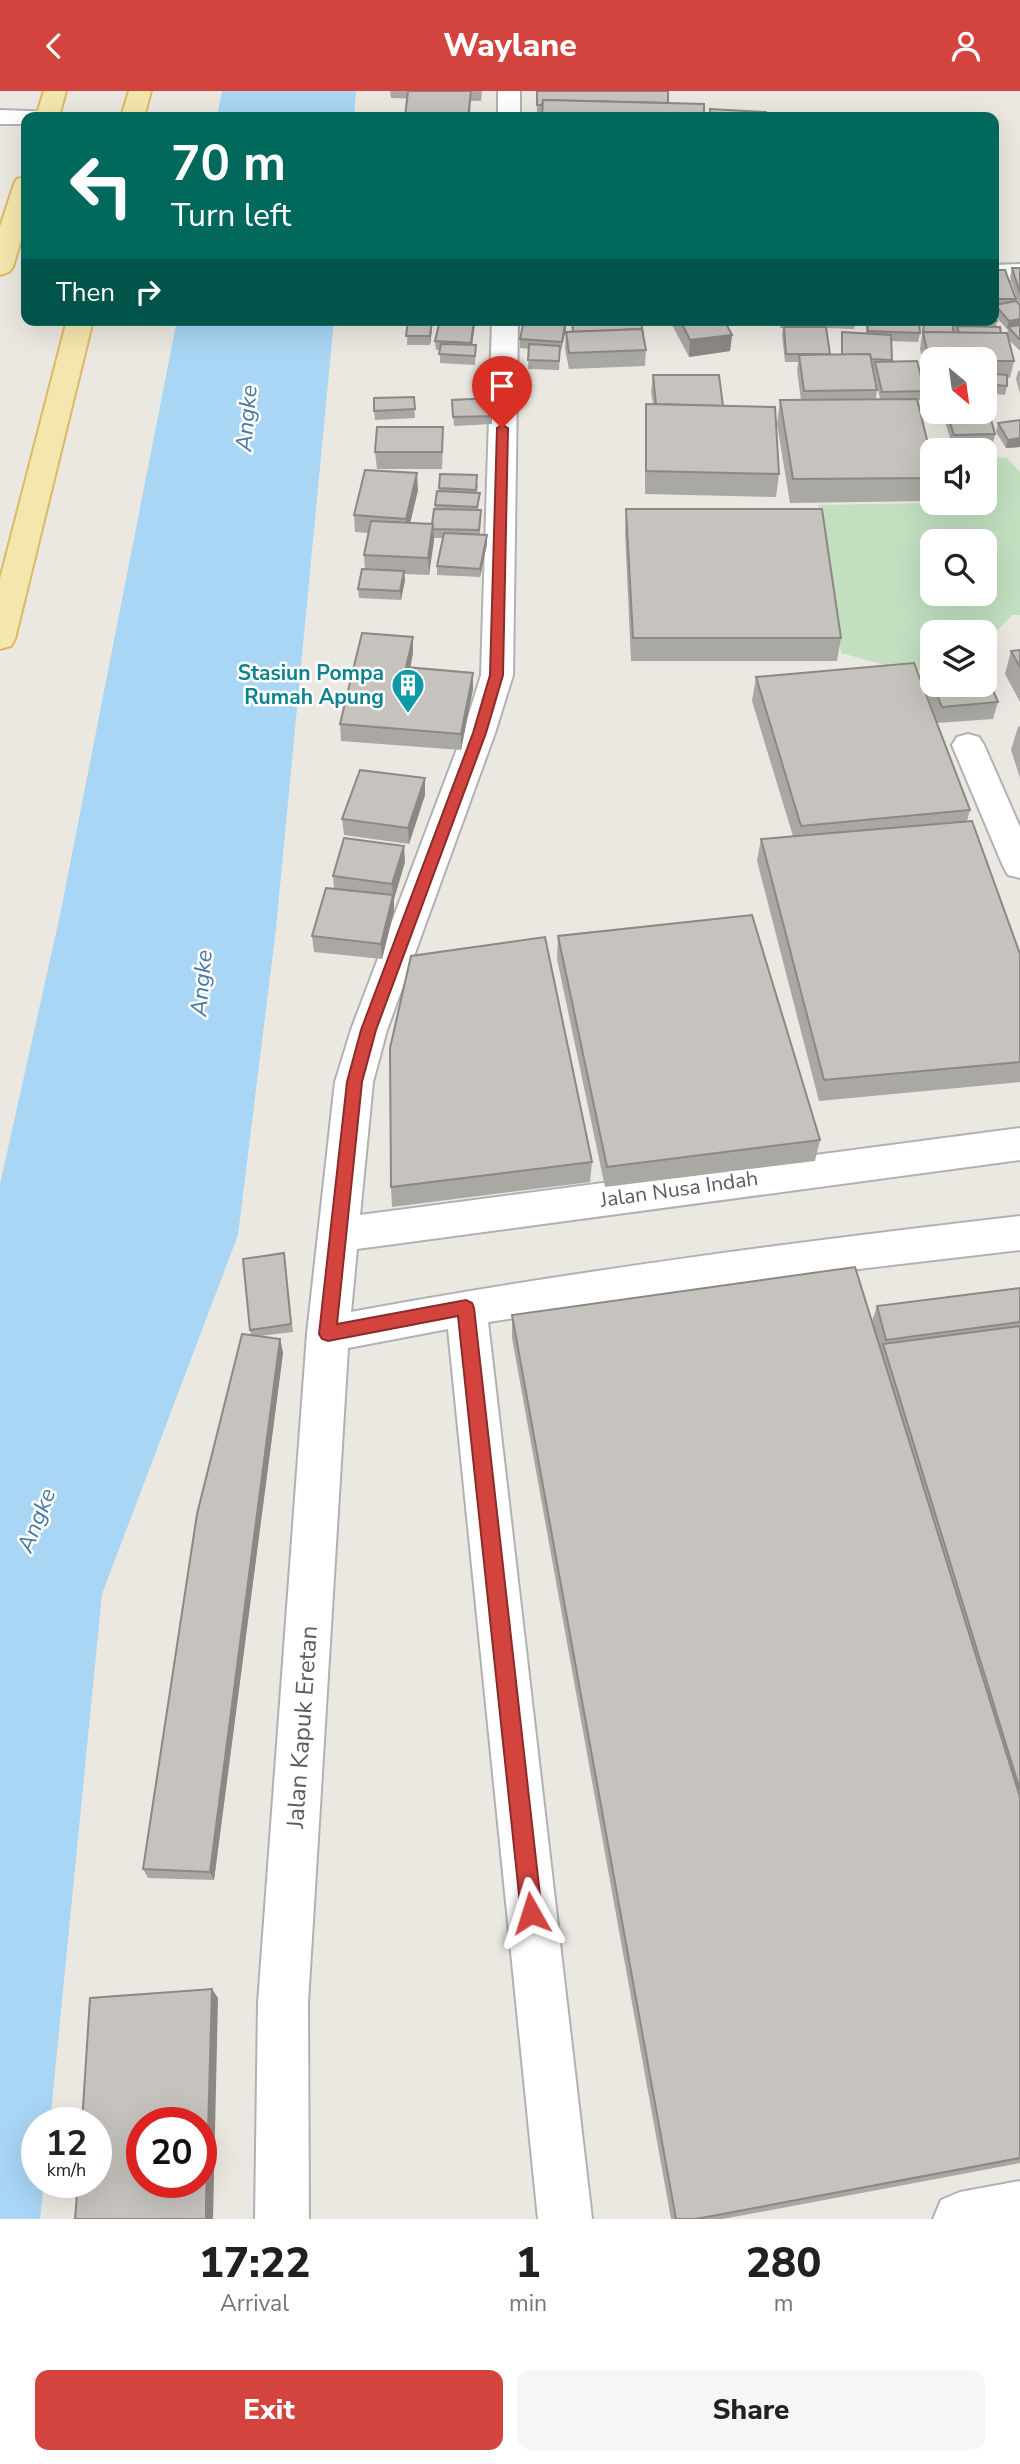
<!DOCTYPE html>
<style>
:root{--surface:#fff;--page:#f6f6f6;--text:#202124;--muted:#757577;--accent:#d3443f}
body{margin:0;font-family:"Nunito Sans",sans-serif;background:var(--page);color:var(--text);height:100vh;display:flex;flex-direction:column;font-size:26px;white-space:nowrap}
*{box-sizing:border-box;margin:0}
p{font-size:23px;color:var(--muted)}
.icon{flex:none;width:38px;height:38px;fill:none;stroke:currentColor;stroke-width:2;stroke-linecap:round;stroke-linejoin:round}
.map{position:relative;height:2128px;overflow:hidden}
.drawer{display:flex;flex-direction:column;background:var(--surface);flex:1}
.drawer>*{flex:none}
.guide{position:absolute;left:21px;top:21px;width:978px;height:214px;border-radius:14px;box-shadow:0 7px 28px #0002;background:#00695c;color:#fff;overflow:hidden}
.needle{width:46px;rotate:151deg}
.fabs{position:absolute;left:920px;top:256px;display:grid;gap:14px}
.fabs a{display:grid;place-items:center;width:77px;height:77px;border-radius:14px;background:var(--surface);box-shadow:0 7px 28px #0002;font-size:35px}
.speed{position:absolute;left:21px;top:2016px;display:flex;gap:14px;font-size:35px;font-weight:700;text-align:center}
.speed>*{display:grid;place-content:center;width:91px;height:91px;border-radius:50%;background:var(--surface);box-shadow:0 7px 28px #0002;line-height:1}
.speed small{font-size:18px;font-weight:400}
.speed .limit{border:10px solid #d22;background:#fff;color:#111}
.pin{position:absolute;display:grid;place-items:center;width:60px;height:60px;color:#fff;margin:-72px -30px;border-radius:50% 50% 50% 0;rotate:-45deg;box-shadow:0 0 7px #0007}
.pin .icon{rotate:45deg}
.me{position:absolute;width:77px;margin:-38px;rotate:354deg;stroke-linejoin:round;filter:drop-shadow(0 0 5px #0008)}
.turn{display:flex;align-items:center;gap:24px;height:147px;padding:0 35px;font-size:32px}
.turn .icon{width:91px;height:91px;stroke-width:2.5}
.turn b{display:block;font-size:49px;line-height:60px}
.then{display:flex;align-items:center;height:66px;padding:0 35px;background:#0003;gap:14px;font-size:26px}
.eta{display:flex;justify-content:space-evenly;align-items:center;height:119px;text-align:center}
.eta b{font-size:42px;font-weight:800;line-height:49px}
.button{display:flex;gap:14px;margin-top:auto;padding:14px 35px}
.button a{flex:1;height:80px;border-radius:14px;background:var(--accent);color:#fff;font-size:28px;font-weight:800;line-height:80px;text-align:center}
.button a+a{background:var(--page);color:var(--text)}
header{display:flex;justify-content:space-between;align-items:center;height:91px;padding:0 35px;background:var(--accent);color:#fff;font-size:32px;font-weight:800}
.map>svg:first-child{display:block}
.green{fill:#c2e0c0;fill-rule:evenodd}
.water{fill:#a8d6f4}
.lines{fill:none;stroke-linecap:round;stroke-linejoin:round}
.minor-casing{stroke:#afb2b5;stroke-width:4}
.major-casing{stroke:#dfb866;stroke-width:4}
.minor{fill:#fff;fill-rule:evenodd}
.major{fill:#f4e6ad;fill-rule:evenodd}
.wall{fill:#aaa8a3;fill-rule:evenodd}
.shaded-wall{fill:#8b8885}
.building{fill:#c6c3be;stroke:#8b8885;stroke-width:2;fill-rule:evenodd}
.route{fill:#d3443f;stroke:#892c29;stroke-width:2}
.labels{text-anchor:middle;stroke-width:5;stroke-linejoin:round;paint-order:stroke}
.culture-label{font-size:21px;font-weight:bold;fill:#0d838f;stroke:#fff;text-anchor:end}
.street-label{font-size:21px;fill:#5a5d60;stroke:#fff}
.water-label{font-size:23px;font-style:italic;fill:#4978a3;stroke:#fff}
.near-street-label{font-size:24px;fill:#5a5d60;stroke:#fff}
</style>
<header><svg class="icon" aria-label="back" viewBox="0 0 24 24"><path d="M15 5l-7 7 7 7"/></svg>Waylane<svg class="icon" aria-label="person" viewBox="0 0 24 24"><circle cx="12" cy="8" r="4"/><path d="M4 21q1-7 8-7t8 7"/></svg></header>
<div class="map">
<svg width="1020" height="2128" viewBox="0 0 1020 2128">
<rect width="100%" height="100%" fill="#ebe8e1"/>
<!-- green -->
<path class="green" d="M985,365l22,2 13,14v143h-8l-27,28v-11h-52v36l-23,4 -69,-19 -16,-122 -7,-26 167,-3zM933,450h52v52h-52z"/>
<!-- water -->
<g class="water">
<polygon points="222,0 356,0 354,26 217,26"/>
<polygon points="177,229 334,229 276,837 238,1144 102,1503 50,2032 37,2032 37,2091 44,2091 40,2128 0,2128 0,1093 60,824"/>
</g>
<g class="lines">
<defs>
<g id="minor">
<rect x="498" y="0" width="22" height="26"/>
<polygon points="0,19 56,21 60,26 26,26 26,33 0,33"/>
<polygon points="1020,173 1020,189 994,190 994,174"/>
<path d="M492,229h26l-5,355 -18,58 -108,297 -14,52 -13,133 660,-87v32l-663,89 -6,63c221,-41 445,-70 669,-96v34l-247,29 -285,43 104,897h-54l-90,-890 -100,19 -40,655 1,216h-54l3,-216 49,-669 28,-252 16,-52 112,-297 18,-58z"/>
<polygon points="968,643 979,646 984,654 1020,736 1020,787 1008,784 1003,775 952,654 957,646"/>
<polygon points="1020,2090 1020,2128 933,2128 941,2109 960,2101"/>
</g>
<g id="major">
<polygon points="44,0 66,0 59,26 36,26"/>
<polygon points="129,0 151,0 144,26 121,26"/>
<polygon points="26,86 26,132 13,176 9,181 0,184 0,136 14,93 17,88"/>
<polygon points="67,229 93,229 15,548 11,555 0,558 0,488"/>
</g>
</defs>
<!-- minor casing -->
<use href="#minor" class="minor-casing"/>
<!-- major casing -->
<use href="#major" class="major-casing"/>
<!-- minor -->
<use href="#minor" class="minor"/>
<!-- major -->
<use href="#major" class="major"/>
</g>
<!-- wall -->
<g class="wall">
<polygon points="390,0 482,0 481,10 391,7"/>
<polygon points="537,0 668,12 704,26 537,26"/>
<polygon points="1012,177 1020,177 1020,211 1018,211 1010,186"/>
<path d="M994,179l22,29 -1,2 5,4v46l-12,-12 6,22 -4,17h-3v8l-2,9 -10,-1 -2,9 -5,9 7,22 -2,9 -41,1 -7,-22 2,-9 33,-1 -5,-1h10v-52h-52v18h-7l-6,-28 4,-27 21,2 -1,-4h50zM994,224l14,15 -1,3h-6l-5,-6 1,-6z"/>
<polygon points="408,229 433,229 430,254 407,254"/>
<polygon points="521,229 652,229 651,234 641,234 646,259 645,275 569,278 565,258 566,241 572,241 572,234 566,233 561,260 560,260 559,279 528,278 529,258 520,257 520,248 524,230 521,230"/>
<polygon points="671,229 724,229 732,244 730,260 689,266 671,232"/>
<path d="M780,229h40l-1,7h6v-7h31l-2,9 -28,-1 4,27h11l1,-23 24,2v-14h64l-1,2h-10l1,11 -2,9 -26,-1v21l33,29 -2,9h-5l15,64v29l-2,8 -141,2 -13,-79 3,-24h21l-4,-29 1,-9h-13l-3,-27 1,-7h-3zM873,277h1v3l6,28h-4l1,-9z"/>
<polygon points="475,233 472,254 476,254 475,274 440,272 440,259 436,259 435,250"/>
<polygon points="1018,280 1020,280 1020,303 1016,288"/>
<polygon points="653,284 723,315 779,383 776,406 645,403 645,337 646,313 653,313 651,301"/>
<polygon points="414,306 415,327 375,329 374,320"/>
<polygon points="452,309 492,325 492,333 454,335"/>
<polygon points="1020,329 1020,356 1006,357 996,341 998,332"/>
<polygon points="443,353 442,378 377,378 375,361"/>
<polygon points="440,383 478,393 477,402 480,402 478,419 481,419 480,444 487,453 480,486 437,484 437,475 443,447 433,447 429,484 404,483 405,489 401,509 359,507 358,498 365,479 364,464 369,442 355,441 354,424 418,399 410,432 432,433 435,414 439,400"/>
<polygon points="626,418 841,547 837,570 631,570 625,441"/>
<polygon points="1020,559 1020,611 1005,583 1011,560"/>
<polygon points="413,562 410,577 473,598 461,659 341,650 340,633"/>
<polygon points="926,573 998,611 993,628 937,632 922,589"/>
<polygon points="756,586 970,719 967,730 1020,863 1020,991 819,1010 757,770 761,748 793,745 752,610"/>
<polygon points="1020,635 1020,687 1011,659 1018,636"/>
<polygon points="425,704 409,753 344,744 342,728"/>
<polygon points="405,771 394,808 394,820 382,868 314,861 312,845 334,798 333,785"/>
<polygon points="558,845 820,1049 815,1070 605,1096 557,868"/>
<polygon points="592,1071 590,1091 392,1116 391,1096"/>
<polygon points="285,1170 293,1241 260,1245 280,1248 283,1262 214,1789 148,1787 143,1778 251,1244 250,1239"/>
<polygon points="1020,1197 1020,2072 723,2128 671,2128 512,1247 512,1224 872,1230 877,1215"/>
</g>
<!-- shaded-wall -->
<g class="shaded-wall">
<polygon points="471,0 470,26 468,26"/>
<polygon points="1020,228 1020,236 1008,236 1007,239 1009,230"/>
<polygon points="432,229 433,229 430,254 430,245"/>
<polygon points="474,229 475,233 471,261 471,252"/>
<polygon points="566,229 566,238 561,260 562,251"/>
<polygon points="732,244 730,260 689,266 690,249"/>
<polygon points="995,303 993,312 987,323 989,315"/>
<polygon points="1020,347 1020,356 1006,357 1008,349"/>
<polygon points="417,382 418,399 407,445 406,428"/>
<polygon points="433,433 434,450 429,484 428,467"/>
<polygon points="487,444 487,453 480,486 480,478"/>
<polygon points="404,480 405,489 401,509 400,500"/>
<polygon points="413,546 413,562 407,593 406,576"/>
<polygon points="473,582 473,598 461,659 461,643"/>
<polygon points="425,687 425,704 409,753 408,737"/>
<polygon points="404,755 405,771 394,808 394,820 382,868 381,853 393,805 392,793"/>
<polygon points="280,1248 283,1262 214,1789 210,1781"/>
<polygon points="212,1898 218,1907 213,2128 206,2128 206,2110"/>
</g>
<!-- building -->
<g class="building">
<polygon points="408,0 471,0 468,26 405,26"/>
<polygon points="537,0 668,0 668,12 543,9 542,14 537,14"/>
<polygon points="543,9 704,13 704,26 542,26"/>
<polygon points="710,18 766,21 766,26 710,26"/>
<polygon points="1012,177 1020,177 1020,202"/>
<polygon points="994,179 1005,179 1016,208 994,208"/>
<polygon points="1016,210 1020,214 1020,228 1009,230 995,214"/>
<polygon points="994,224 997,230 950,233 949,229 994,229"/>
<polygon points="408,229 432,229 430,245 406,245"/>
<polygon points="440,229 474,229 471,252 435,250"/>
<polygon points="524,229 566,229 562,251 520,248"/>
<polygon points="572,229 641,229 643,243 642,238 573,241"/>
<polygon points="680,229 724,229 732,244 690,249"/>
<polygon points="867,229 919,229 920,242 868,240"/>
<polygon points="924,231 953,234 953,242 923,241"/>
<polygon points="1020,234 1020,249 1008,236"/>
<polygon points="957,235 1000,236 1001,242 959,242"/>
<polygon points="784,236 826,236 830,263 786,263"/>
<polygon points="642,238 646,259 569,262 566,241"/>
<polygon points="842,241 891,244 892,269 871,268 870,263 842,264"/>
<polygon points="923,241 1007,242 1014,270 985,270 985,268 933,268 933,269 929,269"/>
<polygon points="441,253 476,254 475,265 439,263"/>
<polygon points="529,253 560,255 559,270 528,269"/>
<polygon points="870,263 877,299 804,300 799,264"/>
<polygon points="917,270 925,300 882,301 875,271"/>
<polygon points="985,282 1007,284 1007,295 985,293"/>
<polygon points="653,284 719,284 723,315 656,313"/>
<polygon points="985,300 995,303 989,315 985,314"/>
<polygon points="414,306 415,318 374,320 374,307"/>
<polygon points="489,307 492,325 453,326 452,309"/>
<polygon points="917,308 933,373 933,387 793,388 780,309"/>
<polygon points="646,313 775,316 779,383 646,380"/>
<polygon points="989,321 995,343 954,344 947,322"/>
<polygon points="1020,329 1020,347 1008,349 998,332"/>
<polygon points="377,336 443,336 442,361 375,361"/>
<polygon points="365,379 417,382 406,428 354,424"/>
<polygon points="440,383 477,384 476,399 439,397"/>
<polygon points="437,400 480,402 477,416 435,414"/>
<polygon points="434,418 481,419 479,439 433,438 432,433"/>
<polygon points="626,418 822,418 841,547 633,547"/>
<polygon points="371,430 433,433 428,467 364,464"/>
<polygon points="444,442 487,444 480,478 437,475"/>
<polygon points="362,478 404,480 400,500 358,498"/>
<polygon points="362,542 413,546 406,576 473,582 461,643 340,633"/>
<polygon points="1020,559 1020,576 1011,560"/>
<polygon points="914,572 970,719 801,735 756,586"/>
<polygon points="933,572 933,592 926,573"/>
<polygon points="985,580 998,611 942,616 933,593 985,593"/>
<polygon points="360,679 425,687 408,737 342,728"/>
<polygon points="972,730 1020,863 1020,971 824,989 761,748"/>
<polygon points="344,747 404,755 392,793 333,785"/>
<polygon points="326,797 393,804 381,853 312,845"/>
<polygon points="752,824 820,1049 607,1076 558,845"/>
<polygon points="545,846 592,1071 391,1096 390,957 411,865"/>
<polygon points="284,1162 291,1233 250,1239 243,1168"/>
<polygon points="855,1176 1020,1706 1020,2067 696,2128 676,2128 512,1224"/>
<polygon points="1020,1197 1020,1231 886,1249 877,1215"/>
<polygon points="1020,1235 1020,1699 883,1253"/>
<polygon points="242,1243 280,1248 210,1781 143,1778 197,1423"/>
<path d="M212,1898l-6,212v18h-131l3,-37h18v-59h-14l8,-125zM142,2032h59v59h-59z"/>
</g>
<!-- route -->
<polygon class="route" points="502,334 508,337 503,584 486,642 376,939 362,991 337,1233 466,1209 472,1212 474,1217 542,1822 539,1829 531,1832 524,1829 521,1822 458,1225 328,1250 322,1248 319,1243 347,991 361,939 473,642 490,584 497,337"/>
<!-- icons -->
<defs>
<symbol id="building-pin" viewBox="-11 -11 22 30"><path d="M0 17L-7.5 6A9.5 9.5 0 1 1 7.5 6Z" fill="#0f9aa8" stroke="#fff"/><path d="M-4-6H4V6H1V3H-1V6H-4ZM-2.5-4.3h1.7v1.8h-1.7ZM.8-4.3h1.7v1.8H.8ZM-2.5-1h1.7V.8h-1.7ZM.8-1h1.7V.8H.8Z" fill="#fff"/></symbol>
</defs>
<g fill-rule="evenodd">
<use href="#building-pin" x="389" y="575" width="38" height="52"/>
</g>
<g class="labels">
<!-- culture labels -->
<g class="culture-label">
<text x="384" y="589">Stasiun Pompa<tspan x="384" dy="24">Rumah Apung</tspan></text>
</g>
<!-- street labels -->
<g class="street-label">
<text transform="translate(679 1098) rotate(-8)" y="7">Jalan Nusa Indah</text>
</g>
<!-- water labels -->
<g class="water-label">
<text transform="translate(246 327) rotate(-85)" y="8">Angke</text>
<text transform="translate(201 892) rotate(-85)" y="8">Angke</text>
<text transform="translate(36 1429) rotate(-68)" y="8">Angke</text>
</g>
<!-- near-street labels -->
<g class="near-street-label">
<text transform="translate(302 1636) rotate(-86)" y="8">Jalan Kapuk Eretan</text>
</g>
</g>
</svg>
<div class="fabs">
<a><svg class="needle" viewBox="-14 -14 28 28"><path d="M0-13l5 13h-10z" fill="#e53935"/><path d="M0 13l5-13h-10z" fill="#757577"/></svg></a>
<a><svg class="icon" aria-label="sound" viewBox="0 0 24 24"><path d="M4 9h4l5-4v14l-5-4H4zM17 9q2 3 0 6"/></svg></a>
<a><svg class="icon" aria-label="search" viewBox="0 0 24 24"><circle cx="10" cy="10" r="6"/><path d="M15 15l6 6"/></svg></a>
<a><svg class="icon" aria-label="layers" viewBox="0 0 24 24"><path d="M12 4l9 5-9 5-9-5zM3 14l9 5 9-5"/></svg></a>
</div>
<div class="speed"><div>12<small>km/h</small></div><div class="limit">20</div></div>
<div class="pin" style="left:502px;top:337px;background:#d93025"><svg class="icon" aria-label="arrive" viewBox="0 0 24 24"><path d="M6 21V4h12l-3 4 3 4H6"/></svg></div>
<svg class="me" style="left:531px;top:1822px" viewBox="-20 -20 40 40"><path d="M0-17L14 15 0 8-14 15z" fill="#d3443f" stroke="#fff" stroke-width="4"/></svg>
<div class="guide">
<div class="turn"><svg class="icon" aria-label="left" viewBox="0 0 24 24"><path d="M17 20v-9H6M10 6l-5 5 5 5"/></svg><div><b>70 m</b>Turn left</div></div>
<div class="then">Then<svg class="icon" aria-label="right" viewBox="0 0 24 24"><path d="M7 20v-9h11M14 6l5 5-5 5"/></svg></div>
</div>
</div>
<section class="drawer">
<div class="eta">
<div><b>17:22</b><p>Arrival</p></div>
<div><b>1</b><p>min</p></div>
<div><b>280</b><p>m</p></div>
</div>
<div class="button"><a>Exit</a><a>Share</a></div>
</section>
